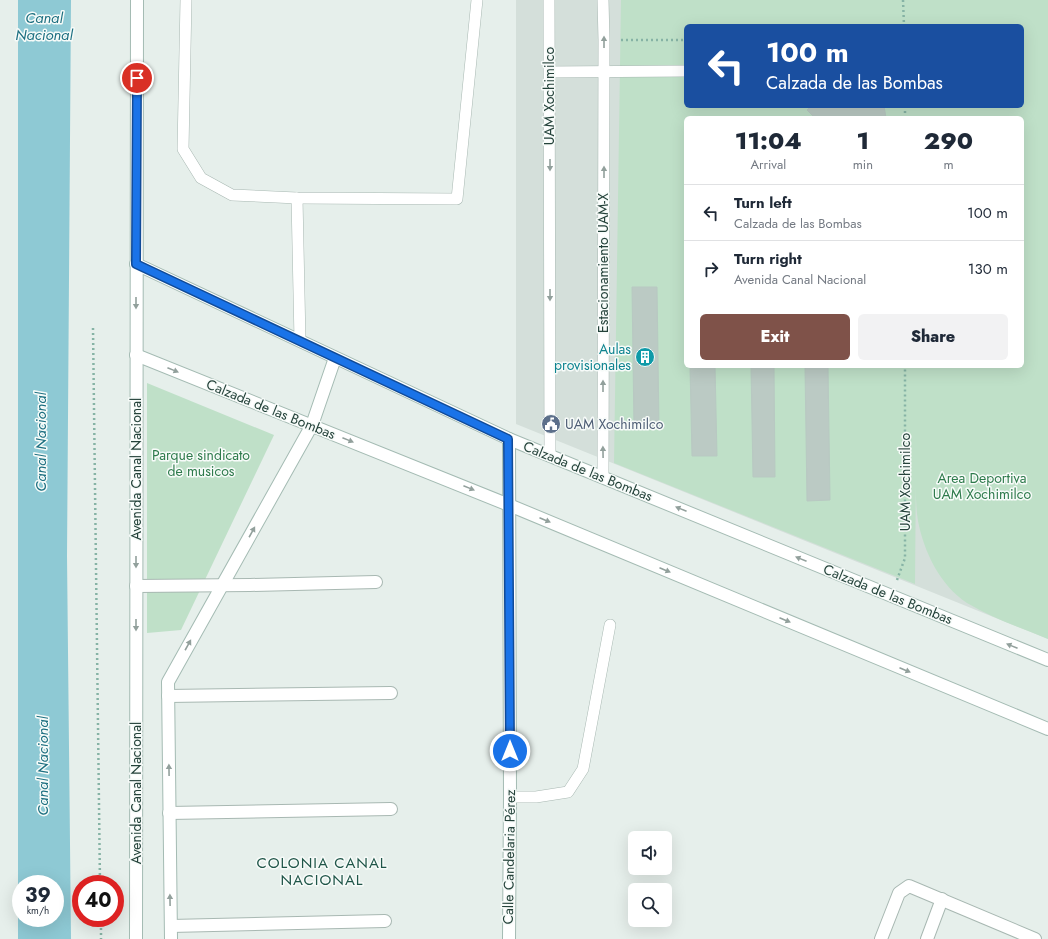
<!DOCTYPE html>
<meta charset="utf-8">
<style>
:root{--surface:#fff;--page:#f2f2f3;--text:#1f2937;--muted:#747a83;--line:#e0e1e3;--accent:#7f5249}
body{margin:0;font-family:Jost,sans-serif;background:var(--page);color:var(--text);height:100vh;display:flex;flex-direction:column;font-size:15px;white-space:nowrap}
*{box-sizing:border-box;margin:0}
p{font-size:13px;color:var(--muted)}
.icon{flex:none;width:22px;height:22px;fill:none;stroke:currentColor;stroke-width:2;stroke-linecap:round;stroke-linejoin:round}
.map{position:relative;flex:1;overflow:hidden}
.side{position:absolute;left:684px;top:116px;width:340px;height:252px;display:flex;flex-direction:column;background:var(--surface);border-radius:6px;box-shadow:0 4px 16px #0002}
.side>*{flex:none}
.banner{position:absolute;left:684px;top:24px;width:340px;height:84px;border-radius:6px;box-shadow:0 4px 16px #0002;background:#1a4fa0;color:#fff;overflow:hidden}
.controls{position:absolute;left:628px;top:831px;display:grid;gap:8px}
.controls a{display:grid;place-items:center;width:44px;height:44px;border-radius:6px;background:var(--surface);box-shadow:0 4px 16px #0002;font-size:20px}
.speed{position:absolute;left:12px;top:875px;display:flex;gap:8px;font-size:20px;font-weight:700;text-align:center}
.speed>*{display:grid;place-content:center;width:52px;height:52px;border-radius:50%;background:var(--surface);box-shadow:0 4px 16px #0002;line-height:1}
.speed small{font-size:10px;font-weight:400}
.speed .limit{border:6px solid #d22;background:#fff;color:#111}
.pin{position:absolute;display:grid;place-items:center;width:34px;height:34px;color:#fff;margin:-17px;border:2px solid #fff;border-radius:50%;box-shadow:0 1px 4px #0007}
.me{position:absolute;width:44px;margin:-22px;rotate:0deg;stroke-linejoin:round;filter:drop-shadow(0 0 3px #0008)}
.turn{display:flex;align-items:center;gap:14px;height:84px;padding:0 16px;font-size:18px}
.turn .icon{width:52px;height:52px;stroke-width:2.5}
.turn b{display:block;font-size:28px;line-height:34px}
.eta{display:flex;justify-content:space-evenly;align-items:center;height:68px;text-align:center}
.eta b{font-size:24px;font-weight:800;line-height:28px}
.cta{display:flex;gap:8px;margin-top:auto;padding:8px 16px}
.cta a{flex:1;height:46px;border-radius:6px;background:var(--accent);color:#fff;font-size:16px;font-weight:800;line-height:46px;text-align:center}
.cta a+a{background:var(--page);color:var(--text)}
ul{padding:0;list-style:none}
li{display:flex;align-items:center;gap:12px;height:56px;padding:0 16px;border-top:1px solid var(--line)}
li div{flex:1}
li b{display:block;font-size:15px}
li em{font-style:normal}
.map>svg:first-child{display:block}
.built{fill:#d4dfda;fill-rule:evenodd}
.green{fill:#bfe0c8;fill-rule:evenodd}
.water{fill:#8ec9d4;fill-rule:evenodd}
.building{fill:#bbcac4;stroke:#b8c9c2}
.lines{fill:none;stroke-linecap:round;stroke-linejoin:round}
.lane-casing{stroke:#a8b8b2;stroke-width:12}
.street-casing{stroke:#a8b8b2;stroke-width:14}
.secondary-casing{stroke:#a4bbb3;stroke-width:14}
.path{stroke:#86b3a5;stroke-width:2.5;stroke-dasharray:2 3;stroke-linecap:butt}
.lane{stroke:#fff;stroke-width:11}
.street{stroke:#fff;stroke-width:12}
.secondary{stroke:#fff;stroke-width:12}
.oneway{fill:#92a09c}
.route-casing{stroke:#114b97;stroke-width:10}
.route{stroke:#1a73e8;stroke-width:7}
.labels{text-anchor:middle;stroke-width:3;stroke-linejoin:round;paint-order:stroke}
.street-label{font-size:14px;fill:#24423a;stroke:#f7fbf9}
.culture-label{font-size:14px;fill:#0d838f;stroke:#f7fbf9;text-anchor:end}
.service-label{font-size:14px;fill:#4e5e75;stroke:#f7fbf9;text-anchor:start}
.park-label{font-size:14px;fill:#2d7a4b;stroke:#f7fbf9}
.water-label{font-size:15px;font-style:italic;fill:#1c6f80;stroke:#f7fbf9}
.neighbourhood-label{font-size:15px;letter-spacing:1px;fill:#1f5548;stroke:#f7fbf9}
</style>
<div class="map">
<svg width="1048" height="939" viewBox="0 0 1048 939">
<rect width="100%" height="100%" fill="#e6efeb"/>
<!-- built -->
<path class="built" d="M516,0h532v639l-532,-215zM686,26h336v80h-336zM686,118h336v248h-336z"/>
<!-- green -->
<g class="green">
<path d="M621,0h427v639c-27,-11 -56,-21 -81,-36 -27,-18 -43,-51 -49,-82 -3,-18 -2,-37 -2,-55l-1,118 -301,-121zM686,26h336v80h-336zM686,118h336v248h-336z"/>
<polygon points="147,383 274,435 181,630 147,633"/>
</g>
<!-- water -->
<path class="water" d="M18,0h53l-4,556 4,383h-53zM21,884h34v34h-34z"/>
<!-- building -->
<g class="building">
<polygon points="811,106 884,106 886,118 815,118 807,110"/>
<polygon points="632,287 657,287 659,427 634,427"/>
<polygon points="690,366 715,366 717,456 692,456"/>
<polygon points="751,366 774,366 775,477 753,477"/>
<polygon points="805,366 828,366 830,500 807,501"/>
</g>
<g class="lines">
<defs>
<g id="lane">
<polyline points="186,0 183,149 201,178 232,195 297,198 457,199 477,0"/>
<polyline points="549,0 550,456"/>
<polyline points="603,0 604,40 603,478"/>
<polyline points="550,72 686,71"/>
<polyline points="297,198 300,341"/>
<polyline points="510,797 536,797 568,792 583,769 610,625"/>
</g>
<g id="street">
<polyline points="136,586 250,585 376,582"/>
<polyline points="168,696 391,693"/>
<polyline points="169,813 391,809"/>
<polyline points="171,926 385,921"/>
<polyline points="881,939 899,893 909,886 1035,939"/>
<polyline points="927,939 942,899"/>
</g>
<g id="secondary">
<polyline points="136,264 509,439 1048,660"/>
<polyline points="136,355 509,505 1048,729"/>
<polyline points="509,439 510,797 509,939"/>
<polyline points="136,939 137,0"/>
<polyline points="171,939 168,682 312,425 335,358"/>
</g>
</defs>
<!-- lane casing -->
<use href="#lane" class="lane-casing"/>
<!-- street casing -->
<use href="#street" class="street-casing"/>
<!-- secondary casing -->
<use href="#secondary" class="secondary-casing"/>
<!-- path -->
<g class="path">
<polyline points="903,0 904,26"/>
<polyline points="621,40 686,40"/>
<polyline points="905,106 905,118"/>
<polyline points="93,328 100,884"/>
<polyline points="897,580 905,558 905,366"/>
<polyline points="101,918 101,939"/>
</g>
<!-- lane -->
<use href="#lane" class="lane"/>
<!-- street -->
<use href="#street" class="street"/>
<!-- secondary -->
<use href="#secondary" class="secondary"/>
</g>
<!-- one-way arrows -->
<defs><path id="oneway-solid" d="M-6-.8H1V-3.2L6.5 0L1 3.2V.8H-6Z"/></defs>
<g class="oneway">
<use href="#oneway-solid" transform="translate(604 42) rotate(-90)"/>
<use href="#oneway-solid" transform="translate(550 165) rotate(90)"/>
<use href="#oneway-solid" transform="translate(604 172) rotate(-90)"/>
<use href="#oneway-solid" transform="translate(550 295) rotate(90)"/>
<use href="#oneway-solid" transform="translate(136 303) rotate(90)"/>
<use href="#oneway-solid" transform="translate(173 370) rotate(22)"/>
<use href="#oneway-solid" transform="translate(603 386) rotate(-90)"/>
<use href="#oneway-solid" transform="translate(348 440) rotate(22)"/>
<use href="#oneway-solid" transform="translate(603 452) rotate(-91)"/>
<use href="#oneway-solid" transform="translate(469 488) rotate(22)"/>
<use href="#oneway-solid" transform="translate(681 509) rotate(-158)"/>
<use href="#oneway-solid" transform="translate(545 520) rotate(23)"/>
<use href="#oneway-solid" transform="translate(252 532) rotate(-61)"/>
<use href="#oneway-solid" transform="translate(801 559) rotate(-158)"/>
<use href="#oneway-solid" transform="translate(136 562) rotate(90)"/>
<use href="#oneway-solid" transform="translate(665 570) rotate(23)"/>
<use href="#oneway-solid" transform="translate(785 620) rotate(23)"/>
<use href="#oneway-solid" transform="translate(136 625) rotate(90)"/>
<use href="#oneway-solid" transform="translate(188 645) rotate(-61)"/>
<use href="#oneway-solid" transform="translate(1012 646) rotate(-158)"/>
<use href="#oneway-solid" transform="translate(905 670) rotate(23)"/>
<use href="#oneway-solid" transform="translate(169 770) rotate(-91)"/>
<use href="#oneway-solid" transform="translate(170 900) rotate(-91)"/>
</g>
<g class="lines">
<defs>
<polyline id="route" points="137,78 136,264 508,439 510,751"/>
</defs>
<!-- route casing -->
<use href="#route" class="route-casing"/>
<!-- route -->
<use href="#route" class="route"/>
</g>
<!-- icons -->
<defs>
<symbol id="building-disc" viewBox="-11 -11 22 22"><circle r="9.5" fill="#0f9aa8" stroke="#f7fbf9"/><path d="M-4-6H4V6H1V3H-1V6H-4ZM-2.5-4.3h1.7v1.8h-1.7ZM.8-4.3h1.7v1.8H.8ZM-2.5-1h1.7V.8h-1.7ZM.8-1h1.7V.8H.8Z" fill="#fff"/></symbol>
<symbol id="civic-disc" viewBox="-11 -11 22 22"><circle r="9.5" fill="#5c6f8a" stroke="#f7fbf9"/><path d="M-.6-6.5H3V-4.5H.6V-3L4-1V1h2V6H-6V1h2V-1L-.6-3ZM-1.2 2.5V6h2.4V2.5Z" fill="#fff"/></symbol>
</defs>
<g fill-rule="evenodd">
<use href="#building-disc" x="634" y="346" width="22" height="22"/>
<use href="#civic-disc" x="540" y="413" width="22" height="22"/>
</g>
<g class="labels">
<!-- street labels -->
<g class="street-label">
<text transform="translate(549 96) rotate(-90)" y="5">UAM Xochimilco</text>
<text transform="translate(603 263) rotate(-90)" y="5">Estacionamiento UAM-X</text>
<text transform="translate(271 409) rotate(22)" y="5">Calzada de las Bombas</text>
<text transform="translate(136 469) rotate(-90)" y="5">Avenida Canal Nacional</text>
<text transform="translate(588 471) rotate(22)" y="5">Calzada de las Bombas</text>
<text transform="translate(905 482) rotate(-90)" y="5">UAM Xochimilco</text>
<text transform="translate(888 594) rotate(22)" y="5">Calzada de las Bombas</text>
<text transform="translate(136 793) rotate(-90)" y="5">Avenida Canal Nacional</text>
<text transform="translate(509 857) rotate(-89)" y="5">Calle Candelaria Pérez</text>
</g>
<!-- culture labels -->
<g class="culture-label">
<text x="631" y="354">Aulas<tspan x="631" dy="16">provisionales</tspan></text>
</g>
<!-- service labels -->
<g class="service-label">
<text x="565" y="429">UAM Xochimilco</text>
</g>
<!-- park labels -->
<g class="park-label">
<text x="201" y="460">Parque sindicato<tspan x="201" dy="16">de musicos</tspan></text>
<text x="982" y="483">Area Deportiva<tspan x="982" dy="16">UAM Xochimilco</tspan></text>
</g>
<!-- water labels -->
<g class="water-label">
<text x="44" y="23">Canal<tspan x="44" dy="17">Nacional</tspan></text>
<text transform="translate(41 442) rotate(-90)" y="5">Canal Nacional</text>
<text transform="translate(43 766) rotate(-90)" y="5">Canal Nacional</text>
</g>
<!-- neighbourhood labels -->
<g class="neighbourhood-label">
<text x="322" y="868">COLONIA CANAL<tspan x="322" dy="17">NACIONAL</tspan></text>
</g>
</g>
</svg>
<div class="controls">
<a><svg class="icon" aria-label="sound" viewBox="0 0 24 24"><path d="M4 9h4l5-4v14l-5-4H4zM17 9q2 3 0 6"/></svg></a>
<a><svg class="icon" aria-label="search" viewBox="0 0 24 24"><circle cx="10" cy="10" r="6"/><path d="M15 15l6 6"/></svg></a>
</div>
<div class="speed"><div>39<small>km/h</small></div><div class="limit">40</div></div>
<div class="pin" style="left:137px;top:78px;background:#d93025"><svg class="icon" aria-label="arrive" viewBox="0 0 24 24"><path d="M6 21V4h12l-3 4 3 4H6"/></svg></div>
<svg class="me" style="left:510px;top:751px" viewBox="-20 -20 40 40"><circle r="17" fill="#1a73e8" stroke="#fff" stroke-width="3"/><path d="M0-11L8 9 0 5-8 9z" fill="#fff"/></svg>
<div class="banner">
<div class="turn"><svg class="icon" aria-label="left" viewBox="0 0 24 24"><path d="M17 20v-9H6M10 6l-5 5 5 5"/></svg><div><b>100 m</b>Calzada de las Bombas</div></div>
</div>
<section class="side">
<div class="eta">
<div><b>11:04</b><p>Arrival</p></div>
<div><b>1</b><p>min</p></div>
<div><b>290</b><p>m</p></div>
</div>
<ul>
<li><svg class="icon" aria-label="left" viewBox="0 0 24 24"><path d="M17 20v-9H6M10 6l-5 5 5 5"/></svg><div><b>Turn left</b><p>Calzada de las Bombas</p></div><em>100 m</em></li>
<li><svg class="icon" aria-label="right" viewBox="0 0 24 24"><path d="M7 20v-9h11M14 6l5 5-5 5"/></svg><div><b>Turn right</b><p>Avenida Canal Nacional</p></div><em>130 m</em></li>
</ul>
<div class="cta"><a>Exit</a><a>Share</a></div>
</section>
</div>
